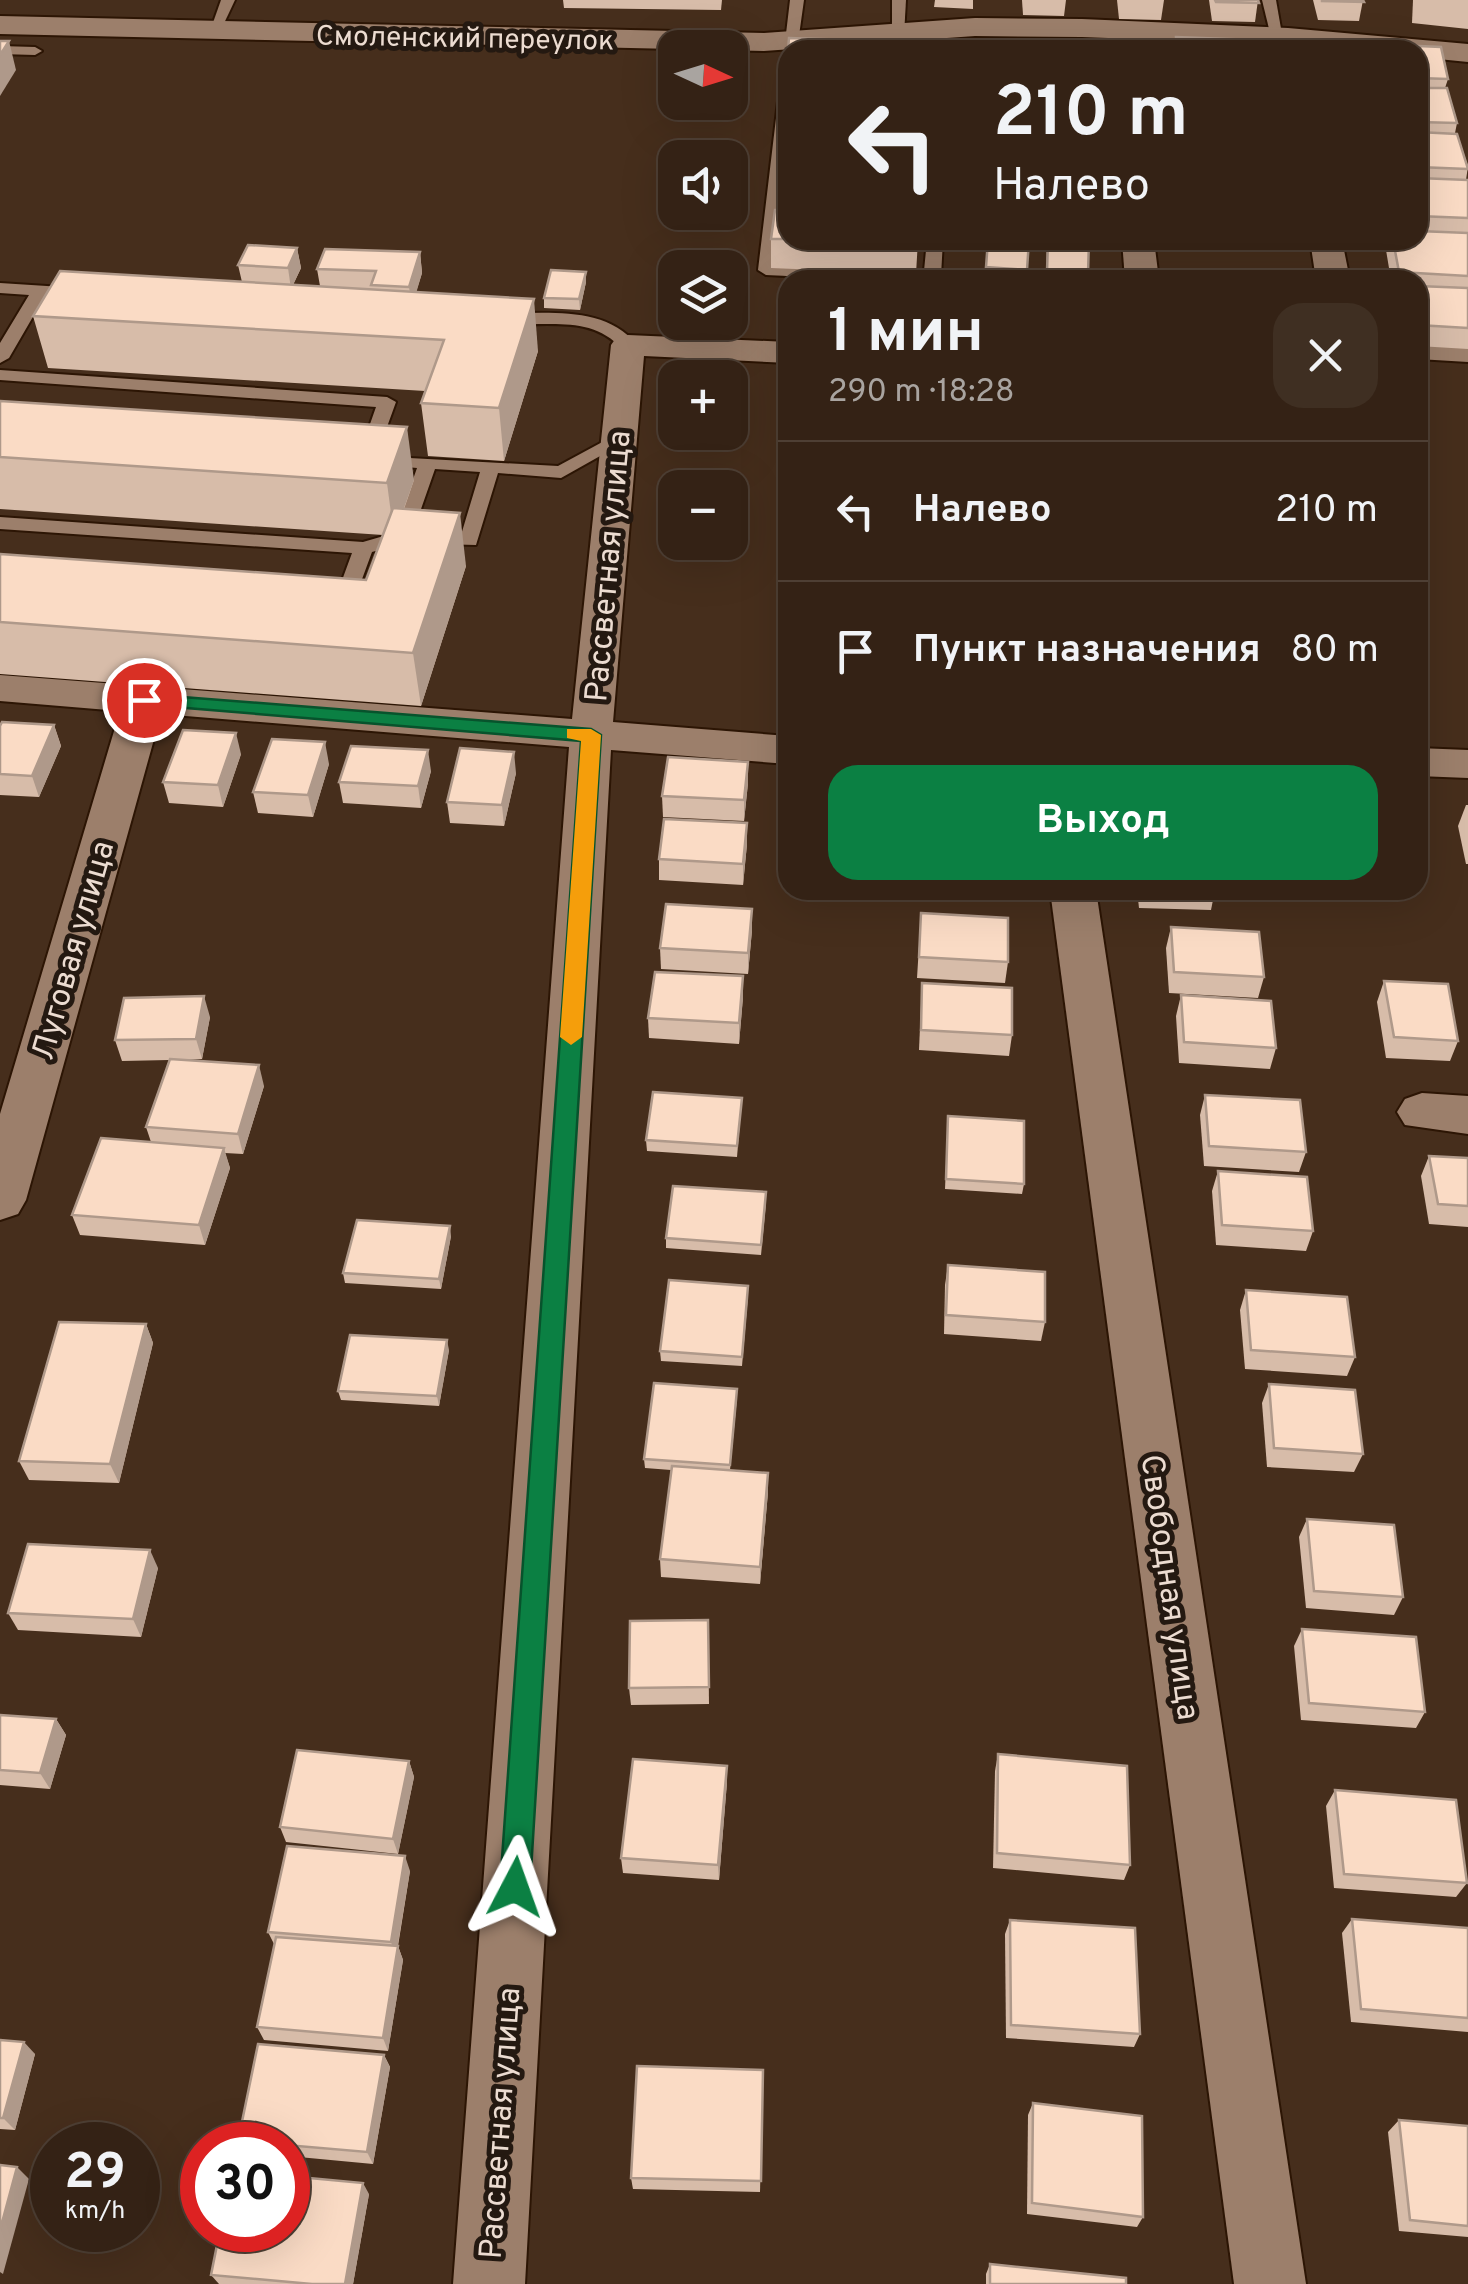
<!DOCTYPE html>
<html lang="ru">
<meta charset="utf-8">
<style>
:root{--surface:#342215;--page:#3f2f22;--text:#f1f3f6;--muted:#a9a4a0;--line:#4e3f34;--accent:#0b8043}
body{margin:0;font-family:Overpass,sans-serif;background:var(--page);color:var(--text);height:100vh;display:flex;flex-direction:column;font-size:38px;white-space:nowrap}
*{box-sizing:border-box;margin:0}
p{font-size:32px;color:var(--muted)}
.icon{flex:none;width:55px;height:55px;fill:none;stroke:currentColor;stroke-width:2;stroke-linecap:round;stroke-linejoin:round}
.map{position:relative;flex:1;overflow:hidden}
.side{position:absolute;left:778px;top:270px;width:650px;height:630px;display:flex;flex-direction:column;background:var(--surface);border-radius:30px;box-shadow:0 10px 40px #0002,0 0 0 2px var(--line)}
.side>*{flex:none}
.hud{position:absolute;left:778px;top:40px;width:650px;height:210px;border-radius:30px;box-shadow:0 10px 40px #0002,0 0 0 2px var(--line);background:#342215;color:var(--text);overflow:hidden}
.needle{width:65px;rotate:94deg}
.buttons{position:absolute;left:658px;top:30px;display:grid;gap:20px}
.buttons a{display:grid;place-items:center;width:90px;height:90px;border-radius:20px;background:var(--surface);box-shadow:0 10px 40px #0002,0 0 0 2px var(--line);font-size:50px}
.speed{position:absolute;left:30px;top:2122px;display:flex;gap:20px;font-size:50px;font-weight:700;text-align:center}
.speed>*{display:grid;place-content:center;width:130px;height:130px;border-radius:50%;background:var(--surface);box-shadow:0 10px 40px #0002,0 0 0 2px var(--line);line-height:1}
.speed small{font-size:25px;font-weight:400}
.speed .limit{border:15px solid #d22;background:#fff;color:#111}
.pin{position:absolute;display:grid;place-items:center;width:85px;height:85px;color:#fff;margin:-42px;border:5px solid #fff;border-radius:50%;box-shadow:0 2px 10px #0007}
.me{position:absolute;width:110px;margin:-55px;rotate:4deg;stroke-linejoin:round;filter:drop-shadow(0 0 8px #0008)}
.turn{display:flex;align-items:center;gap:35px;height:210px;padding:0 50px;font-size:45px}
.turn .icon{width:130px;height:130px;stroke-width:2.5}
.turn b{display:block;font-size:70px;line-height:85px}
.round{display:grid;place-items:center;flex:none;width:105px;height:105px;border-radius:30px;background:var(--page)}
.headline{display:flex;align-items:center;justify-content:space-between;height:170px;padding:0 50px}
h1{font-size:60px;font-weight:700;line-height:75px}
.cta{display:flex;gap:20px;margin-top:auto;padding:20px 50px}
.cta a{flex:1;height:115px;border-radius:30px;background:var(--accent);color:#fff;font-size:40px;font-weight:700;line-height:115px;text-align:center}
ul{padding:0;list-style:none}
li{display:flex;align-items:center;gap:30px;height:140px;padding:0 50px;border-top:2px solid var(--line)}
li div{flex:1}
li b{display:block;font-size:38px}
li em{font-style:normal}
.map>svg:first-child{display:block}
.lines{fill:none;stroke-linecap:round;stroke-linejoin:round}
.lane-casing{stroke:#2c1504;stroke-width:4}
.street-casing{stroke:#2c1504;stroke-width:4}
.lane{fill:#9c7f6b;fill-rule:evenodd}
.street{fill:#9c7f6b;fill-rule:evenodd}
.wall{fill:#d7bca9}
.shaded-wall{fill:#af998a}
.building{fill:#fadbc5;stroke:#af998a;stroke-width:2.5}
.route{fill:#0b8043;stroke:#07532c;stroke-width:2.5}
.slow{fill:#f59e0b}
.labels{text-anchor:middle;stroke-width:10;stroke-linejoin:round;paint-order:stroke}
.far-street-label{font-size:28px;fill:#ecdcd1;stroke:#241911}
.street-label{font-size:32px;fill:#ecdcd1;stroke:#241911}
</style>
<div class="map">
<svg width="1468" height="2284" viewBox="0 0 1468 2284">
<rect width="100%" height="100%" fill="#462e1c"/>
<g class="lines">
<defs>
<g id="lane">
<polygon points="221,0 235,0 219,34 209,34"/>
<path d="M790,0h14l-7,50h-9v86l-13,129 149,6 3,-31h16l-2,36c-27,13 -139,0 -175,-1l-8,-5z"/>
<polygon points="892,0 906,0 904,35 892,32"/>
<polygon points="1262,0 1276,0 1283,40 1271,37"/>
<polygon points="0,46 35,47 42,51 35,55 0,54"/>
<polygon points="0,283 78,288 86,293 78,298 45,296 9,358 0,363 0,343 29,295 0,293"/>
<path d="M502,313c46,1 103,-8 135,32l-15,4c-34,-38 -82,-19 -126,-27v-8z"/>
<polygon points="0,370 387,397 396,402 379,449 363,455 354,449 363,444 376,407 0,380"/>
<path d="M619,433l9,5 -3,4 -64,36 -63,-5 -22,72 -73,-2 -31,9 -18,49 -10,6 -18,-7 11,-6 15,-41 -352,-24v-12l363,25 31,-9 23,-65 -44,-4v-8l185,10zM435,469l45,3 -19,63 -48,-3z"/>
</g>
<g id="street">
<polygon points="0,16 764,33 975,18 1082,19 1288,28 1468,44 1468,62 1418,57 1418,50 1082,37 975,36 764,51 0,34"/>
<polygon points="1122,240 1154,240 1159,280 1125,280"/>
<polygon points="1310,240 1342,240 1350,280 1316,280"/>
<polygon points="628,335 788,342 788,363 644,356 613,722 788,736 788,764 611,750 525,2284 453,2284 569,747 161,714 26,1200 18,1214 0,1220 0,1114 120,711 0,701 0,675 572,719 611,345 616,338"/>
<polygon points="1418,339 1468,342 1468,362 1418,359"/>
<polygon points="1418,748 1468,750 1468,778 1418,776"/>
<polygon points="1050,890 1096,890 1306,2284 1234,2284"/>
<polygon points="1422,1093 1468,1096 1468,1134 1405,1125 1397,1112 1405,1099"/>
</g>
</defs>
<!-- lane casing -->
<use href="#lane" class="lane-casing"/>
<!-- street casing -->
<use href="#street" class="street-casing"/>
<!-- lane -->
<use href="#lane" class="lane"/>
<!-- street -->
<use href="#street" class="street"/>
</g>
<!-- wall -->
<g class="wall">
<polygon points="563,0 722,0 721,10 564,8"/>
<polygon points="935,0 973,0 973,9 934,7"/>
<polygon points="1022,0 1066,0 1064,16 1023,15"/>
<polygon points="1117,0 1164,0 1161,20 1119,19"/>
<polygon points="1209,0 1258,0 1255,22 1212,21"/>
<polygon points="1313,0 1363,0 1359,21 1318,20"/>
<polygon points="1413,0 1468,0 1468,29 1412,23"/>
<polygon points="1350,43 1441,47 1448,79 1445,88 1447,88 1457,123 1455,133 1457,134 1468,166 1466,180 1468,180 1468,349 1418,346 1418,280 1391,280 1386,250 1388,240 1418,240 1418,50 1348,50"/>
<polygon points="788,210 788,240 918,240 916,274 771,268 771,239"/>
<polygon points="988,240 1029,240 1026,280 985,278"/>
<polygon points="1047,240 1088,274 1087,280 1046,280"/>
<polygon points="297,248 301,268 293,285 320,286 317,269 420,252 422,273 416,292 538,351 504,461 428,456 421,403 425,391 48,368 33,316 242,282 238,265"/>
<polygon points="586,272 586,282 580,310 544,308 544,298"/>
<polygon points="0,401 414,480 404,509 466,566 421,706 0,674 0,554 366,580 383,535 0,509"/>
<polygon points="54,725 61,746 39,797 0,795 0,726"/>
<polygon points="241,754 223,807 169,803 163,782"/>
<polygon points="329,764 313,817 258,813 253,792"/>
<polygon points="431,771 421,808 343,803 339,782"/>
<polygon points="516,773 504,826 450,823 447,802"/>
<polygon points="748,783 744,821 663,817 662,796"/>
<polygon points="1466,805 1468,805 1468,864 1466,864 1458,826"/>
<polygon points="747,823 747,844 743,885 659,880 659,859"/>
<polygon points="904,890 989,890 989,895"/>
<polygon points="1137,890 1215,890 1211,910 1139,908"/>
<polygon points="921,913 1008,962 1005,983 917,978"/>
<polygon points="1171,927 1264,977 1258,998 1169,993 1166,948"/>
<polygon points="752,930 748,974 661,969 660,948"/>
<polygon points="743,976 743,997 739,1044 649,1038 648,1018"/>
<polygon points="1384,981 1458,1041 1450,1061 1386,1058 1377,1002"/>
<polygon points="922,983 1012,1035 1009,1056 919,1050"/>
<polygon points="1181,995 1276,1048 1270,1069 1179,1063 1176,1016"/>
<polygon points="210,1017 202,1059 185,1060 264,1086 243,1154 225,1153 230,1168 205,1245 80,1235 72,1215 151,1142 146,1127 169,1060 122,1061 115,1040"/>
<polygon points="1205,1095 1306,1152 1299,1172 1204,1166 1200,1115"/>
<polygon points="742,1098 737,1157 647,1151 646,1140"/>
<polygon points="948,1116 1024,1184 1022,1194 945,1189"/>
<polygon points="1429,1156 1468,1158 1468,1227 1429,1224 1421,1176"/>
<polygon points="1218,1171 1313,1231 1306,1251 1216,1245 1212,1191"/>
<polygon points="766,1203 761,1255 666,1248 666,1238"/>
<polygon points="451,1236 441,1289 345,1283 343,1273"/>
<polygon points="948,1265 1045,1322 1041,1341 944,1334 945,1285"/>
<polygon points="1246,1290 1355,1357 1347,1376 1245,1369 1240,1310"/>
<polygon points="748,1296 742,1366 661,1361 660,1351"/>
<polygon points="146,1324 153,1343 119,1483 29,1480 19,1461"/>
<polygon points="449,1350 439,1406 341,1400 338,1391"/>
<polygon points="1269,1384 1363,1454 1354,1472 1267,1467 1262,1403"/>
<polygon points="737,1398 730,1470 768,1492 760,1584 661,1577 660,1559 671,1470 645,1468 644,1459"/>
<polygon points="1307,1519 1403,1597 1394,1615 1306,1608 1299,1537"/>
<polygon points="158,1568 141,1637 18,1630 8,1613"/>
<polygon points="708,1620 709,1704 631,1705 629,1688"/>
<polygon points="1302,1629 1425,1712 1416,1728 1301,1720 1294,1646"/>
<polygon points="0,1715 56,1719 66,1735 50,1789 0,1785"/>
<polygon points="998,1754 1130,1865 1124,1880 993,1868 995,1771"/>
<polygon points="409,1761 414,1777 398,1854 286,1842 280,1827"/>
<polygon points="727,1782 719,1880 623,1873 621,1858"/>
<polygon points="1335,1790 1467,1883 1456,1897 1334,1888 1326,1806"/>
<polygon points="410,1871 398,1946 403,1960 388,2051 264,2040 257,2027 274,1944 268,1932"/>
<polygon points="1352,1919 1468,1928 1468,2032 1351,2022 1342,1933"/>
<polygon points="1010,1920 1140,2034 1134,2047 1006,2038 1005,1934"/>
<polygon points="0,2040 35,2054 15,2130 0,2129"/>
<polygon points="384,2055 390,2067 373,2164 288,2156 288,2145 241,2145 238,2141"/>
<polygon points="763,2070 760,2192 633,2189 631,2178"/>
<polygon points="1033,2103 1143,2217 1137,2227 1027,2214 1028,2115"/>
<polygon points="1399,2120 1468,2126 1468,2237 1399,2231 1388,2132"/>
<polygon points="369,2194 353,2284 219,2284 211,2275"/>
<polygon points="990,2264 1126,2284 986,2284 986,2274"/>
</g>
<!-- shaded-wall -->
<g class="shaded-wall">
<polygon points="9,41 16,70 0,96 0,55"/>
<polygon points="297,248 301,268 291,289 288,268"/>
<polygon points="420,252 422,273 412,307 409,287"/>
<polygon points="586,272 586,282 580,310 579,299"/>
<polygon points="534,299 538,351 504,461 499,408"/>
<polygon points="407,427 414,480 394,536 387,483"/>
<polygon points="460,513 466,566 421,706 413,653"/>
<polygon points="54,725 61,746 39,797 32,776"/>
<polygon points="236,733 241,754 223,807 218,785"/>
<polygon points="325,742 329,764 313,817 308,795"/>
<polygon points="428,750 431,771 421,808 418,786"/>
<polygon points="514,752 516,773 504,826 502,805"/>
<polygon points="748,762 748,783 744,821 744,800"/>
<polygon points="747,823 747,844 743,885 743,864"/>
<polygon points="752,909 752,930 748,974 748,953"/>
<polygon points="743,976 743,997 739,1044 739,1023"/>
<polygon points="204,996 210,1017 202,1059 196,1039"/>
<polygon points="259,1065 264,1086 243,1154 238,1134"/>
<polygon points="224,1148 230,1168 205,1245 199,1225"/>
<polygon points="450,1226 451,1236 441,1289 439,1279"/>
<polygon points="146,1324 153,1343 119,1483 110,1464"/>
<polygon points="447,1340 449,1350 439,1406 437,1396"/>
<polygon points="768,1473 768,1492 760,1584 760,1567"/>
<polygon points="150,1550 158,1568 141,1637 133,1619"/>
<polygon points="56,1719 66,1735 50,1789 40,1773"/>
<polygon points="409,1761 414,1777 398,1854 393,1839"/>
<polygon points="727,1766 727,1782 719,1880 718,1865"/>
<polygon points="405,1856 410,1871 396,1956 391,1942"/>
<polygon points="398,1946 403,1960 388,2051 383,2038"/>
<polygon points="24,2042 35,2054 15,2130 3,2118"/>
<polygon points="384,2055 390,2067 373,2164 367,2152"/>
<polygon points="17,2167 29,2179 3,2274 0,2272 0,2230"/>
<polygon points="363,2183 369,2194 353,2284 345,2284"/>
</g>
<!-- building -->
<g class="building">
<polygon points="1215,0 1258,0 1259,3 1216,2"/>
<polygon points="1322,0 1363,0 1364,2 1322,1"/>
<polygon points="1176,37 1255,40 1257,50 1177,50"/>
<polygon points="789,38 945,43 945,50 788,50"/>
<polygon points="0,41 9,41 0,55"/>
<polygon points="1350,43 1441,47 1448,79 1418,78 1418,50 1351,50"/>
<polygon points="1418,88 1447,88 1457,123 1418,122"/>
<polygon points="1418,132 1457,134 1468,169 1418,167"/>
<polygon points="1418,178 1468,180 1468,218 1418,216"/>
<polygon points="775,210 788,210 788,239 771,239"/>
<polygon points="1418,231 1468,233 1468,276 1399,272 1393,240 1418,240"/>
<polygon points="810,240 918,240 918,244"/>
<polygon points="988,240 1029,240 1027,270 986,267"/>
<polygon points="1048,240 1089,240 1088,274 1047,272"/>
<polygon points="248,245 297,248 288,268 238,265"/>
<polygon points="325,249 420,252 409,287 371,285 376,271 317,269"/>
<polygon points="551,270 586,272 579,299 544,298"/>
<polygon points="60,271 534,299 499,408 421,403 444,340 33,316"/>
<polygon points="1200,274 1291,278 1291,280 1201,280"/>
<polygon points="1418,286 1468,288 1468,328 1418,325"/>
<polygon points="0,401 407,427 387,483 0,457"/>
<polygon points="393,508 460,513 413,653 0,622 0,554 366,580"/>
<polygon points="2,722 54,725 32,776 0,774 0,726"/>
<polygon points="183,730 236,733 218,785 163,782"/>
<polygon points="272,739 325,742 308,795 253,792"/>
<polygon points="351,746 428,750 418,786 339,782"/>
<polygon points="460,748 514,752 502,805 447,802"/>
<polygon points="668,757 748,762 744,800 662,796"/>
<polygon points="664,819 747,823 743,864 659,859"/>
<polygon points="666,904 752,909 748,953 660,948"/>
<polygon points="921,913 1008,918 1008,962 919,957"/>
<polygon points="1171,927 1259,932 1264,977 1174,972"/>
<polygon points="655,972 743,976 739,1023 648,1018"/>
<polygon points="1384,981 1448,984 1458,1041 1394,1037"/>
<polygon points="922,983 1012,988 1012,1035 921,1030"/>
<polygon points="1181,995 1271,1001 1276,1048 1184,1042"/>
<polygon points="204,996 196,1039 115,1040 124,998"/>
<polygon points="170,1059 259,1065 238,1134 146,1127"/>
<polygon points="653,1092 742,1098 737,1146 646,1140"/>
<polygon points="1205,1095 1300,1100 1306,1152 1209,1146"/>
<polygon points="948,1116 1024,1121 1024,1184 946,1179"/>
<polygon points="101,1138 224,1148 199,1225 72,1215"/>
<polygon points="1429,1156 1468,1158 1468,1206 1438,1204"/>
<polygon points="1218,1171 1307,1177 1313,1231 1222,1225"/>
<polygon points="673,1186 766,1192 761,1245 666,1238"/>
<polygon points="357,1220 450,1226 439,1279 343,1273"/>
<polygon points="948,1265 1045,1272 1045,1322 946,1315"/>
<polygon points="669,1280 748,1286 742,1357 660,1351"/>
<polygon points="1246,1290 1347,1297 1355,1357 1251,1350"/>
<polygon points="59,1322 146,1324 110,1464 19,1461"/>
<polygon points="350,1335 447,1340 437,1396 338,1391"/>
<polygon points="654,1383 737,1389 730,1465 644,1459"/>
<polygon points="1269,1384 1355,1390 1363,1454 1274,1448"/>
<polygon points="672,1466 768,1473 760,1567 660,1559"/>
<polygon points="1307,1519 1394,1525 1403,1597 1314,1591"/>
<polygon points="28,1544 150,1550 133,1619 8,1613"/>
<polygon points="708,1620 709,1687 629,1688 630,1621"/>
<polygon points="1302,1629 1416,1637 1425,1712 1309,1703"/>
<polygon points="0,1715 56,1719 40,1773 0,1770"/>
<polygon points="297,1750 409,1761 393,1839 280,1827"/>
<polygon points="998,1754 1127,1766 1130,1865 997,1853"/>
<polygon points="633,1759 727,1766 718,1865 621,1858"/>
<polygon points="1335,1790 1456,1800 1467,1883 1344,1874"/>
<polygon points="287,1846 405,1856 391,1942 268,1932"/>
<polygon points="1352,1919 1468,1928 1468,2018 1361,2009"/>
<polygon points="1010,1920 1135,1928 1140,2034 1011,2025"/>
<polygon points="276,1937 398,1946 383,2038 257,2027"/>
<polygon points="0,2040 24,2042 3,2118 0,2118"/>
<polygon points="258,2044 384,2055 367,2152 238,2141"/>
<polygon points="637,2066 763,2070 761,2181 631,2178"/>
<polygon points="1033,2103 1142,2116 1143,2217 1032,2203"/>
<polygon points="1399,2120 1468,2126 1468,2226 1410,2220"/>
<polygon points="0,2165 17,2167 0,2230"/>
<polygon points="288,2176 363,2183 345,2284 312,2284 211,2275 220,2230 288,2230"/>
<polygon points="990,2264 1126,2278 1126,2284 990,2284"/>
</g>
<!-- route -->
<polygon class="route" points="144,694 591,729 601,735 530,1887 525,1897 515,1901 505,1897 500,1887 581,741 138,704 138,695"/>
<!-- slow -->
<polygon class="slow" points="567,729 591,729 601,735 582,1037 571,1045 560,1037 581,741 567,738"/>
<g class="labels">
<!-- far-street labels -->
<g class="far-street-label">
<text transform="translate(465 37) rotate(1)" y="10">Смоленский переулок</text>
</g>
<!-- street labels -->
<g class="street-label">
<text transform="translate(607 566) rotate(-85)" y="11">Рассветная улица</text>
<text transform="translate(72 950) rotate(-74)" y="11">Луговая улица</text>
<text transform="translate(1171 1587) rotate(82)" y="11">Свободная улица</text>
<text transform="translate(499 2123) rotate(-86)" y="11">Рассветная улица</text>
</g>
</g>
</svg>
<div class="buttons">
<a><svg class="needle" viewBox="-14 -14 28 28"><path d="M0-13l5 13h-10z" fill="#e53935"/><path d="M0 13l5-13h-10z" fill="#a9a4a0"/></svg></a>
<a><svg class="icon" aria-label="sound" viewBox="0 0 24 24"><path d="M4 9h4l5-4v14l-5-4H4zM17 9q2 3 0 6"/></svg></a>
<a><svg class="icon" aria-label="layers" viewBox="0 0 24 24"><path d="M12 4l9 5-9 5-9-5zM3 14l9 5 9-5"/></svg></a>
<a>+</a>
<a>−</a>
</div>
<div class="speed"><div>29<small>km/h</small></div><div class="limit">30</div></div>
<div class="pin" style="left:144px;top:700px;background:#d93025"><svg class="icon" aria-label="arrive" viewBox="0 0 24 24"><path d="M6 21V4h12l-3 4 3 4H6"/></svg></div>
<svg class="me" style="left:515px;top:1887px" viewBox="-20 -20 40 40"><path d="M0-17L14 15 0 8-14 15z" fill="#0b8043" stroke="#fff" stroke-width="4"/></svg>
<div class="hud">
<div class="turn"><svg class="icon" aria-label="left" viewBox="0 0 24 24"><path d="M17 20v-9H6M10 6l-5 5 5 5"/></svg><div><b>210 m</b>Налево</div></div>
</div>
<section class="side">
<div class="headline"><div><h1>1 мин</h1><p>290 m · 18:28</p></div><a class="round"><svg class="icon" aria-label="close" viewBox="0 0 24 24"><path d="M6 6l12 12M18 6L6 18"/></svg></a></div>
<ul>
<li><svg class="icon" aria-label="left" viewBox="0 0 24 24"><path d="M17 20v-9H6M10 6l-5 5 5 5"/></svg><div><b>Налево</b></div><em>210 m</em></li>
<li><svg class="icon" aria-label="arrive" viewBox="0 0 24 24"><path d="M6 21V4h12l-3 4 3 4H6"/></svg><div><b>Пункт назначения</b></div><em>80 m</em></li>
</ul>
<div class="cta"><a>Выход</a></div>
</section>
</div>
